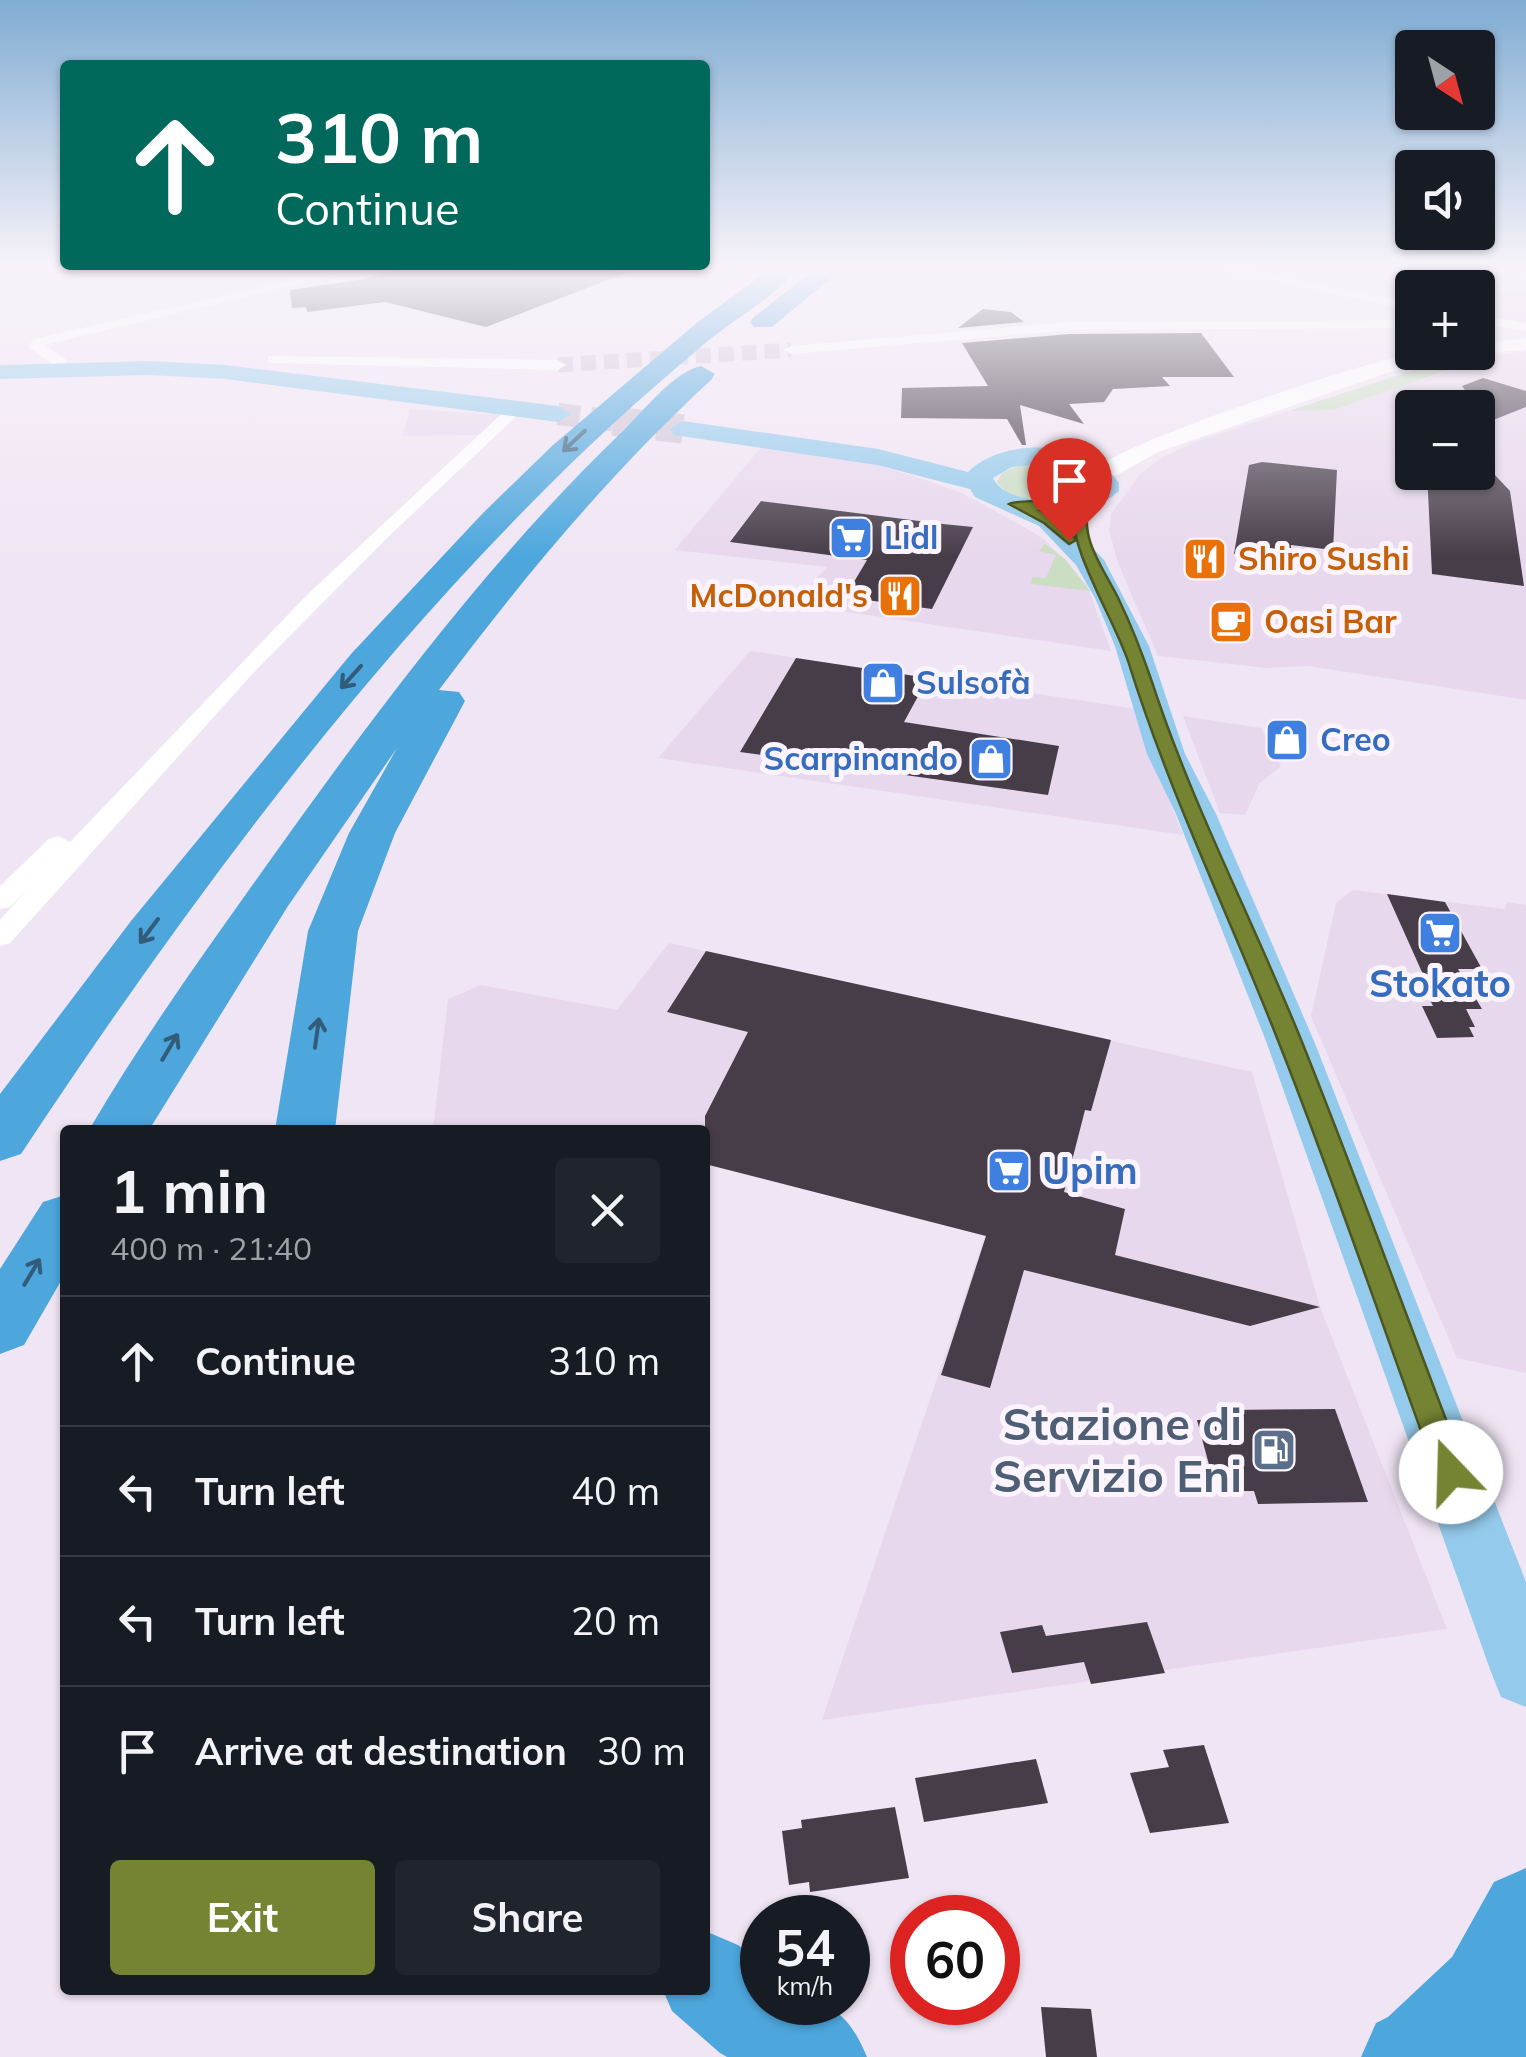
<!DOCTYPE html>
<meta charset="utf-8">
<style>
:root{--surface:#171b24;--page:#20242c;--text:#f1f3f6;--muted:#9ea1a6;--line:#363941;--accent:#758432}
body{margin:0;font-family:Mulish,sans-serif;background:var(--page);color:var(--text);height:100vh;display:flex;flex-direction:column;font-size:38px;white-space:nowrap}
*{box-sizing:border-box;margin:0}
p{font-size:32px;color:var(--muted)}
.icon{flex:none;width:55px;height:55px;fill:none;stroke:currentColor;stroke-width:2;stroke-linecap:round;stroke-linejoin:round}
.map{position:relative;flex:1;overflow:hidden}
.sheet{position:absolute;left:60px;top:1125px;width:650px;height:870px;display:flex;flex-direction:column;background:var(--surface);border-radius:10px;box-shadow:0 2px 8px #0004}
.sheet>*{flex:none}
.banner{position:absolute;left:60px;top:60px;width:650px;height:210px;border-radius:10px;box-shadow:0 2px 8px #0004;background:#00695c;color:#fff;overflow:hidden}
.needle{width:65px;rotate:144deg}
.buttons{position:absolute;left:1395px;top:30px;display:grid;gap:20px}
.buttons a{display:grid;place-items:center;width:100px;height:100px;border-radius:10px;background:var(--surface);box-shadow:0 2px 8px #0004;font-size:50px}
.speed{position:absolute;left:740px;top:1895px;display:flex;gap:20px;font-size:50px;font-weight:700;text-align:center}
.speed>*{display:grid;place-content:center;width:130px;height:130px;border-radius:50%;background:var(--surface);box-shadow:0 2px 8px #0004;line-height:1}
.speed small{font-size:25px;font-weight:400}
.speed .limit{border:15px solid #d22;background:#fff;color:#111}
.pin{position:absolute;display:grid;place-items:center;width:85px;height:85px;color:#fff;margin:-102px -42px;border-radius:50% 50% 50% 0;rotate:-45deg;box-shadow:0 0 10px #0007}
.pin .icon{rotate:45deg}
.me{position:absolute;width:110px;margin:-55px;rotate:339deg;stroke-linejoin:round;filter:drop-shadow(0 0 8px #0008)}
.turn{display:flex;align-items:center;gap:35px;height:210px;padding:0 50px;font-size:45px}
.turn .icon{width:130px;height:130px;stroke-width:2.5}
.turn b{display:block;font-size:70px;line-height:85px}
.round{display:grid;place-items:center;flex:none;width:105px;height:105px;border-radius:10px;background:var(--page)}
.head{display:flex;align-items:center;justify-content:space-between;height:170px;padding:0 50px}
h1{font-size:60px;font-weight:700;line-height:75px}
.primary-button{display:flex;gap:20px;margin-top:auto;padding:20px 50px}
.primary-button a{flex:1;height:115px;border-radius:10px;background:var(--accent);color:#fff;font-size:40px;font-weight:700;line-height:115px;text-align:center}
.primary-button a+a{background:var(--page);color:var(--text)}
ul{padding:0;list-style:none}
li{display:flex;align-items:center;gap:30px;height:130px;padding:0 50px;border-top:2px solid var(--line)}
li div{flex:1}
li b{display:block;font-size:38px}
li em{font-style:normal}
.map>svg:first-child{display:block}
.built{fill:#e8d8ed;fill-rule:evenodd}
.green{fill:#cbddc3}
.building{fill:#463d49}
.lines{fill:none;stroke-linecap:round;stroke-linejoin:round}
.minor-tunnel{stroke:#cfc5d3;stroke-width:15;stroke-dasharray:15 8;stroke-linecap:butt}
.primary-tunnel-far1{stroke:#cfc5d3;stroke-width:22;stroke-dasharray:22 11;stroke-linecap:butt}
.primary-tunnel{stroke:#cfc5d3;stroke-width:29;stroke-dasharray:29 15;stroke-linecap:butt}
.minor{fill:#fff;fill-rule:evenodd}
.secondary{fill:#fff;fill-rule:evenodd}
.primary{fill:#94caeb;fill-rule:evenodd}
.motorway{fill:#4da7dd;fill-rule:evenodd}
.oneway{stroke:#325c7a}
.route{fill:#758432;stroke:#4c5620;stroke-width:2.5}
.labels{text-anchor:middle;stroke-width:10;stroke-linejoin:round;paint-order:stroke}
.far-shop-label{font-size:32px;font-weight:bold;fill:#366cbe;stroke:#fbf4fd;text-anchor:start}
.far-food-label{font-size:32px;font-weight:bold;fill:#c56008;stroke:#fbf4fd;text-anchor:start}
.shop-label{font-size:38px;font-weight:bold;fill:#366cbe;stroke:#fbf4fd}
.near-service-label{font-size:45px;font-weight:bold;fill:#4e5e75;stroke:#fbf4fd;text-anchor:end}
</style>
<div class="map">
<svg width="1526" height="2057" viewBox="0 0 1526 2057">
<rect width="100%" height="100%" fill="#f0e5f4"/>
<!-- built -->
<g class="built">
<polygon points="1478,289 1526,292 1526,322 1478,315"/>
<path d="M1526,351v349l-217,-34 -42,2 -109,-12 -40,-93 -9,-33 2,-16 29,-40 23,-17 34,-16 91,-30 46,-1 117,-40 1,-8zM1412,408h66v64h-66z"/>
<polygon points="410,409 504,415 482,435 403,436"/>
<polygon points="762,446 869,463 920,478 960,492 1021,525 1045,540 1087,585 1111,651 793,604 827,567 675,550"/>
<polygon points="750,651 1138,709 1146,743 1183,835 658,758"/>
<polygon points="1183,716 1261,728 1281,766 1260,783 1245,815 1220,813"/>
<polygon points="1353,890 1505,909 1507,902 1526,905 1526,1373 1457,1358 1311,1016 1336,903"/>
<polygon points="669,943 1252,1072 1320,1307 1447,1629 822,1720 985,1236 705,1164 705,1130 433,1130 448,999 481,985 617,1010"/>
</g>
<!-- green -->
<g class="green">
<polygon points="1452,362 1451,369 1334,410 1289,411 1432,364"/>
<path d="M1053,465l36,14 2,10c-26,14 -74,21 -94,-7l5,-9 16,-7z"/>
<polygon points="1045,544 1065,559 1090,591 1031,584 1032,577 1046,578 1056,555 1039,551"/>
</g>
<!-- building -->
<g class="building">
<polygon points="397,269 576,269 628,272 486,327 385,302 307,312 306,307 292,308 290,290 365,279"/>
<polygon points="983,309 1011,312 1024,322 958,328"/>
<polygon points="1201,333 1234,377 1162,377 1170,386 1113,389 1104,402 1069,404 1084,424 1020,405 1026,445 1022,445 1007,419 901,418 902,388 988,386 962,343 1070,334"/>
<polygon points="1483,378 1526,391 1526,407 1478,426 1478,408 1462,386"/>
<polygon points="1262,462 1337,470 1333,550 1291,545 1290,561 1234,554 1249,465"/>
<polygon points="1427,472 1492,472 1510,491 1524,586 1432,574"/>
<polygon points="761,501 943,524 973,527 932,609 845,597 867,560 730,542"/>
<polygon points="796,658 928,678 904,722 1059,746 1048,795 740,752"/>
<polygon points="1387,894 1445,902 1482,969 1458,969 1482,1009 1466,1009 1475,1027 1469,1027 1474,1037 1437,1038 1422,1006 1433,1006 1425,990 1430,990"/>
<polygon points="706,951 1111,1040 1091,1111 1085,1110 1064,1192 1125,1209 1115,1255 1320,1307 1250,1326 1024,1270 990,1388 941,1375 986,1236 705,1164 705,1116 748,1032 667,1012"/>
<polygon points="1335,1409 1368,1502 1258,1504 1254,1491 1216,1491 1197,1420 1233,1419 1230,1410"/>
<polygon points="1147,1622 1165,1673 1091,1684 1084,1662 1012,1673 1000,1632 1042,1625 1046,1636"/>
<polygon points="1204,1745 1229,1823 1150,1833 1130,1773 1169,1767 1163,1750"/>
<polygon points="1036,1759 1048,1803 924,1822 915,1778"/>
<polygon points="895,1807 909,1878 810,1892 809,1882 789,1885 782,1831 802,1828 801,1820"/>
<polygon points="1041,2007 1091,2009 1097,2057 1046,2057"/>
</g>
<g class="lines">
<!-- minor-tunnel -->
<polyline class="minor-tunnel" points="558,365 791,350"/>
<!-- primary-tunnel-far1 -->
<polyline class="primary-tunnel-far1" points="558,414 634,423"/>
<!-- primary-tunnel -->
<polyline class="primary-tunnel" points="613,421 683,429"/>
<!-- minor -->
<g class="minor">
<polygon points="338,269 363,269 44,345 67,360 67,372 57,372 54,365 28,347 34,339"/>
<polygon points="1219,269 1246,269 1412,303 1412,311"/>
<polygon points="1478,315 1526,323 1526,331 1478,323"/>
<polygon points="1412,320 1412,328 1070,330 791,354 784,350 791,346 1070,322"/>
<polygon points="268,356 558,360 566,365 558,370 273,363 268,362"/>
<polygon points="510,406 524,409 387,538 257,669 10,943 0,946 0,920 30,886 10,907 0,909 0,886 49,839 58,836 70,842 307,595"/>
</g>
<!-- secondary -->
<path class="secondary" d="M1526,338v12l-56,4 -80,18 -232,80 -50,28 -9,2 -12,-7c23,-29 252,-104 299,-115 31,-6 60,-8 92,-8v-8z"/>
<!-- primary -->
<g class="primary">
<polygon points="150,361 226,365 558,406 571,414 558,422 226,379 150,375 0,379 0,365"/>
<path d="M683,421l195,28 90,23c37,-36 120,-32 151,11v8l-23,18 -34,7 42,44 45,86 36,108 31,60 98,227 212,541v125l-25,-10 -10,-25 -225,-631 -90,-227 -29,-60 -32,-108 -20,-48 -19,-33 -37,-39 -64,-29 -5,-8 -93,-24 -203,-30 -4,-6zM1042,464c18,3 40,7 49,24 -23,16 -83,19 -98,-10l19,-11z"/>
</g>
<!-- motorway -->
<g class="motorway">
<path d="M770,269h27c-24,30 -65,51 -94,76 -68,57 -133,117 -194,181 -182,188 -344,410 -488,628l-21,7v-67l131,-173 220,-267 132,-141 69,-67 147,-125z"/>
<polygon points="815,269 842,269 772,327 754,327 750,322 754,317"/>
<path d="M701,366l14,8 -4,6c-102,94 -189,199 -272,310l20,2 6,9 -70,132 -37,98 -23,199h-60l33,-199 41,-98 48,-85 -109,158 -139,224h-60c53,-91 116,-178 177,-264 109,-153 224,-308 360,-438 20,-20 48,-56 75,-62z"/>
<polygon points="65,1195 65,1274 24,1345 0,1354 0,1269 43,1202"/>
<polygon points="1526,1868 1526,2057 1361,2057 1376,2023 1388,2017 1452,1957 1494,1882"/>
<path d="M705,1931l33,14 24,19v38c59,0 80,-4 105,55h-140l-7,-4 -48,-42 -9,-21h42z"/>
</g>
</g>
<!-- one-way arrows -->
<defs><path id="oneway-shaft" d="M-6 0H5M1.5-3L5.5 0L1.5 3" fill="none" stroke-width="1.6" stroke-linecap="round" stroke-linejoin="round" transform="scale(2.5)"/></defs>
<g class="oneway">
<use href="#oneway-shaft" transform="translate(574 441) rotate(137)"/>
<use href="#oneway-shaft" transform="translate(351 677) rotate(132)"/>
<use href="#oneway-shaft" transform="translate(149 931) rotate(127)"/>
<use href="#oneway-shaft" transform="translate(317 1033) rotate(-82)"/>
<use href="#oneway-shaft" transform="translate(170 1047) rotate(-59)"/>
<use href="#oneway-shaft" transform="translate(32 1272) rotate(-59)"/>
</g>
<!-- sky -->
<linearGradient id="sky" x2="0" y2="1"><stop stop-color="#80acd3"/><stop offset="0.48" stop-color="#f8f3fa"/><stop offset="1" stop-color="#f8f3fa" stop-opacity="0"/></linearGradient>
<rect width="1526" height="557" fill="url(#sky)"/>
<!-- route -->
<path class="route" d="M1083,500l7,4c-13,34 17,69 30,98 12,25 22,51 31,77 40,124 102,241 151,363 57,142 109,287 164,430l-5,10 -10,4 -11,-4 -4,-10c-53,-144 -102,-291 -159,-434 -49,-125 -108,-246 -148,-374 -13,-42 -62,-117 -55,-155l-33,2 13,7 20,19 2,3 -7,4 -25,-21 -35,-19c9,-5 57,-2 74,-4z"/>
<!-- icons -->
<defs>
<symbol id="supermarket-square" viewBox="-11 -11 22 22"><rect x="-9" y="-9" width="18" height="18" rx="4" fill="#3f7fe0" stroke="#fbf4fd"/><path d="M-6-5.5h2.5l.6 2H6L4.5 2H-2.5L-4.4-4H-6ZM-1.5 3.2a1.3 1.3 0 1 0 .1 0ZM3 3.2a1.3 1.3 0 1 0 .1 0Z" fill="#fff"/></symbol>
<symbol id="restaurant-square" viewBox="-11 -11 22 22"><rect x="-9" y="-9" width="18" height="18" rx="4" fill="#e8710a" stroke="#fbf4fd"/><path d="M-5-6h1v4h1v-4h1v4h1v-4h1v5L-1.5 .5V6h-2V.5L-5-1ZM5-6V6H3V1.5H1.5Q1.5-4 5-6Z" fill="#fff"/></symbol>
<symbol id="cafe-square" viewBox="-11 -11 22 22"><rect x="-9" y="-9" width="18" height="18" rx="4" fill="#e8710a" stroke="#fbf4fd"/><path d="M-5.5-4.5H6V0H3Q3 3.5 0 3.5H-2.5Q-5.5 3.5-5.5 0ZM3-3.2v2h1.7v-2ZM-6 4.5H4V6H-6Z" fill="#fff"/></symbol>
<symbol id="shop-square" viewBox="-11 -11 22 22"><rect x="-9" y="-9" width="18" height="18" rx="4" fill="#3f7fe0" stroke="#fbf4fd"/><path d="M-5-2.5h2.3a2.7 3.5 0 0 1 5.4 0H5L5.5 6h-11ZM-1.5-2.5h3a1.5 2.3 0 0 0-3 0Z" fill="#fff"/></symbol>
<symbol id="fuel-square" viewBox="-11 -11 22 22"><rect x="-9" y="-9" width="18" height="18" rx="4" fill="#5c6f8a" stroke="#fbf4fd"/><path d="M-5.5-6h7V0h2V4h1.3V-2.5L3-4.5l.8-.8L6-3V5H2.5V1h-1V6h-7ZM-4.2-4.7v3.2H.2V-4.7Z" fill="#fff"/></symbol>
</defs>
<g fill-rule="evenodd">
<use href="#supermarket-square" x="826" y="513" width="50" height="50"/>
<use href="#restaurant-square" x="1180" y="534" width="50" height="50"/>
<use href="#restaurant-square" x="875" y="571" width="50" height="50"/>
<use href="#cafe-square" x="1206" y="597" width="50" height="50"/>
<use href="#shop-square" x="858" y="658" width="50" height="50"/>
<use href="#shop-square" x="1262" y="715" width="50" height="50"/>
<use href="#shop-square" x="966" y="734" width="50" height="50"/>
<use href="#supermarket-square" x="1415" y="908" width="50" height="50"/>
<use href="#supermarket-square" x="984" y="1146" width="50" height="50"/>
<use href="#fuel-square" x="1249" y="1425" width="50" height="50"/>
</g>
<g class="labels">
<!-- far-shop labels -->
<g class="far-shop-label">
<text x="884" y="549">Lidl</text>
<text x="916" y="694">Sulsofà</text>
<text x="1320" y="751">Creo</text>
<text x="958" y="770" text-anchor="end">Scarpinando</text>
</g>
<!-- far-food labels -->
<g class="far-food-label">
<text x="1238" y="570">Shiro Sushi</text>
<text x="868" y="607" text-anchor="end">McDonald's</text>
<text x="1264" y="633">Oasi Bar</text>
</g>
<!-- shop labels -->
<g class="shop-label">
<text x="1440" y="997">Stokato</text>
<text x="1042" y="1184" text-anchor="start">Upim</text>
</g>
<!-- near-service labels -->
<g class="near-service-label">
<text x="1242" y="1440">Stazione di<tspan x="1242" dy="52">Servizio Eni</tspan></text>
</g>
</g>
</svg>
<div class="buttons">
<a><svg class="needle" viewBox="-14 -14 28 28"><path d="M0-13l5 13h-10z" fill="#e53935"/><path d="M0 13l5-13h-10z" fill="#9ea1a6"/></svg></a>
<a><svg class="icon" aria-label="sound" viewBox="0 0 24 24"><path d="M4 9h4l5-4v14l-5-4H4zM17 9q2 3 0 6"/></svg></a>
<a>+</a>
<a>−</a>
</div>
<div class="speed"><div>54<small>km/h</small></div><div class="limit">60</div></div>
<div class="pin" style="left:1069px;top:540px;background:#d93025"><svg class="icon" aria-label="arrive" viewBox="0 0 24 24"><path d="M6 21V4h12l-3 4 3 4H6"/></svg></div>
<svg class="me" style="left:1451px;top:1472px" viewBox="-20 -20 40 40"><circle r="19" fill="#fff"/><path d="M0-13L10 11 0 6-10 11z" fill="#758432"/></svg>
<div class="banner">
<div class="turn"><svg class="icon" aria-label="ahead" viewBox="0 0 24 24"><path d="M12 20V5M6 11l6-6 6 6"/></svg><div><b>310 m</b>Continue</div></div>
</div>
<section class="sheet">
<div class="head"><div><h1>1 min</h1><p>400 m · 21:40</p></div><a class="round"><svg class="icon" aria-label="close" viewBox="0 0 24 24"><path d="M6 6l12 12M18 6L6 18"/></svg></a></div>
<ul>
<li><svg class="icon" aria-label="ahead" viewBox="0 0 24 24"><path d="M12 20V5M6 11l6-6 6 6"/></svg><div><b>Continue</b></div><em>310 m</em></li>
<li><svg class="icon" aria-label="left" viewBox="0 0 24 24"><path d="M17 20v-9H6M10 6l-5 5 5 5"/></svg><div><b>Turn left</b></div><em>40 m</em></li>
<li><svg class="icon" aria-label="left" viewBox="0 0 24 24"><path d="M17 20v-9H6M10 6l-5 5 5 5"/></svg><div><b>Turn left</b></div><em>20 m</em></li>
<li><svg class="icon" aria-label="arrive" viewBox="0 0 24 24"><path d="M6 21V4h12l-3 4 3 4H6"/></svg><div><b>Arrive at destination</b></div><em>30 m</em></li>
</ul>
<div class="primary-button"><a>Exit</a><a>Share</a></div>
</section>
</div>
